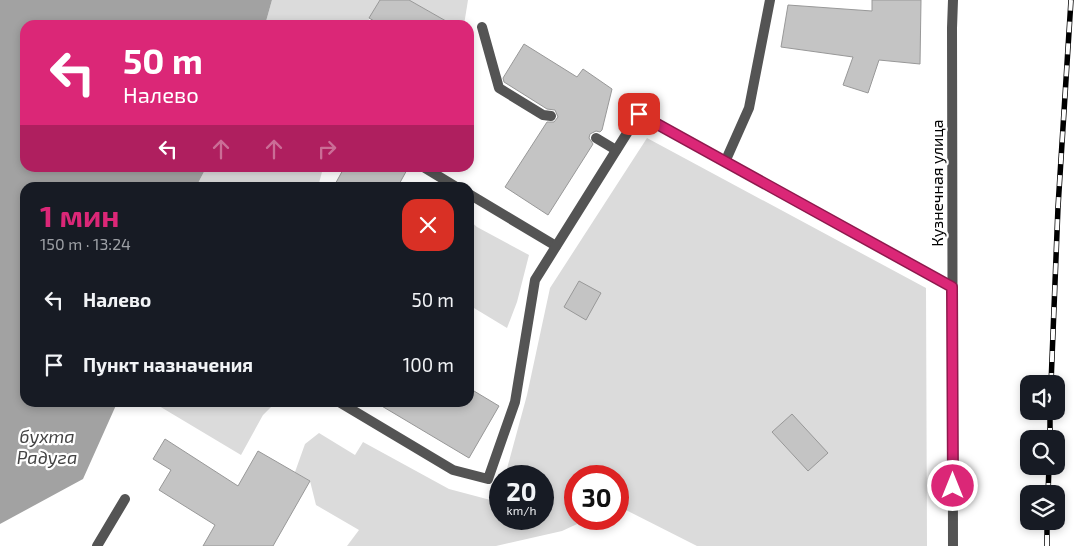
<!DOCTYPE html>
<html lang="ru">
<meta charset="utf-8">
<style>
:root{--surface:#171b24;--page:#242831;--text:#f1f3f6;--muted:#9ea1a6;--accent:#db2777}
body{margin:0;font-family:"Exo 2",sans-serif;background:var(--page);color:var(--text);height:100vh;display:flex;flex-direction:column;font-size:19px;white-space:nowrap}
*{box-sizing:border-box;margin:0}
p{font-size:16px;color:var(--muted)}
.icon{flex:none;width:28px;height:28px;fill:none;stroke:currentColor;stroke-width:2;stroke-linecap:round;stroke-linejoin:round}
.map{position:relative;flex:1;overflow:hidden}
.drawer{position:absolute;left:20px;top:182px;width:454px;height:225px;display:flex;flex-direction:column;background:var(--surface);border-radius:15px;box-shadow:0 2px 8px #0003}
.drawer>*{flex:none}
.guide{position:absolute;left:20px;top:20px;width:454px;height:152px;border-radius:15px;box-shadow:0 2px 8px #0003;background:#db2777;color:#fff;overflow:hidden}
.fabs{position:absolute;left:1020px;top:375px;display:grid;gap:10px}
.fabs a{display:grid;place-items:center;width:45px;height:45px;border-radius:10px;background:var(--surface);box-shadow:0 2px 8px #0003;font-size:25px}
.speed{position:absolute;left:489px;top:465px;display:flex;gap:10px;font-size:25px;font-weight:700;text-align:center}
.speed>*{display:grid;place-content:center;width:65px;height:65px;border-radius:50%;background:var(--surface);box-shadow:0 2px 8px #0003;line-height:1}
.speed small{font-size:12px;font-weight:400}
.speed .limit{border:8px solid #d22;background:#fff;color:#111}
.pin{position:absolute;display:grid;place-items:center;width:42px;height:42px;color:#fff;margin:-21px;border-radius:10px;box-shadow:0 2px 8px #0006}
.me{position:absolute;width:55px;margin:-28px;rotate:0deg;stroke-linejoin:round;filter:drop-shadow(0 0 4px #0008)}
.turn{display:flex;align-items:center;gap:18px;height:105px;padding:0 20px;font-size:22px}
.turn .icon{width:65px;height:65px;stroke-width:2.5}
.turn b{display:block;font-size:35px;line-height:42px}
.lanes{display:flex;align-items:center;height:48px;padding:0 20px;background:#0003;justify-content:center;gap:25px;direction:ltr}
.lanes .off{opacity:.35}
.round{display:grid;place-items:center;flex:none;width:52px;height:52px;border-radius:15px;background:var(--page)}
.overview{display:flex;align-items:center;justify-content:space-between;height:85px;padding:0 20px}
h1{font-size:30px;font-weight:700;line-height:38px;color:var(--accent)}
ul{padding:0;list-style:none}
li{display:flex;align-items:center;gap:15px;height:65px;padding:0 20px}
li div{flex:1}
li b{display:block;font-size:19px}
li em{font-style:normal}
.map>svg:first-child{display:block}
.green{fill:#dbdbdb}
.water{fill:#a2a2a2}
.building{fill:#c4c4c4;stroke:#989898}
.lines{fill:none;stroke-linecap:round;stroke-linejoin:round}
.lane{stroke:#545454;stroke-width:10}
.street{stroke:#545454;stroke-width:10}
.rail-casing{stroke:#000;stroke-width:5.5}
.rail{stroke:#fff;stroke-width:4;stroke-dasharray:11;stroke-linecap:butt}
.route-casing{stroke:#8e194d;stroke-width:12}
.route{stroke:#db2777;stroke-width:9}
.labels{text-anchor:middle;stroke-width:4.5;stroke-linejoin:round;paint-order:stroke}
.street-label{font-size:16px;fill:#000;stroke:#fff}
.water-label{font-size:18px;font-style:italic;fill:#434343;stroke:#fff}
</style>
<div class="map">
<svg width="1081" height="546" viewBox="0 0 1081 546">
<rect width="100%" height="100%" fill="#fff"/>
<!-- green -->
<g class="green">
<polygon points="272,0 380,0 366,25 265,25"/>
<polygon points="409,0 468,0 464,25 453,25"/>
<polygon points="647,138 926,288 927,546 697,546 618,506 618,476 575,476 575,519 588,519 562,531 496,546 347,546 359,530 316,505 310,481 295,472 305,444 319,433 355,455 363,442 449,489 498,502 500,494 500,519 542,519 542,476 505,476 527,395 550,288"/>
<polygon points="206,168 323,168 318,187 196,187"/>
<polygon points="469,220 477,227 529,255 517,302 507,328 469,305"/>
<polygon points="154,403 275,403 263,415 241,455"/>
</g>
<!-- water -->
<polygon class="water" points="0,0 272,0 265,25 25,25 25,168 206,168 196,187 25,188 25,402 117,403 83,479 0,524"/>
<!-- building -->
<g class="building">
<polygon points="380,0 409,0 453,25 381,25 369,18"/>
<polygon points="872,0 921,0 920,64 879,60 868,93 843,85 853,57 781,47 788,5 872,11"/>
<polygon points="524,44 577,77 583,69 612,89 602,130 600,132 596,131 590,134 589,138 593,144 548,215 505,187 547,122 554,122 558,117 555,110 547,109 504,82 503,78"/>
<polygon points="344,168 408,168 397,188 333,188"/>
<polygon points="579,281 601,293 586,320 564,307"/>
<polygon points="469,388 499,406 469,458 375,402 469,402"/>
<polygon points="792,414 828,453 808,471 772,432"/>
<polygon points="165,439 238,486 258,451 310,481 273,546 203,546 215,525 159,490 171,470 153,459"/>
</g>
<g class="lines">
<!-- lane -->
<g class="lane">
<polyline points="482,27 499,88 543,115 551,116"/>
<polyline points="596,138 616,150"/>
<polyline points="725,162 749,108 770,0"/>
<polyline points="425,168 458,188"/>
<polyline points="469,194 556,246"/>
<polyline points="339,402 453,470 488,479 515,402 535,280 639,114 952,287"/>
<polyline points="97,546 125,499"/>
</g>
<!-- street -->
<polyline class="street" points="953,546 952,28 953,0"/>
<defs>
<g id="rail">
<polyline points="1051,384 1058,207 1071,0"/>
<polyline points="1050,439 1050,411"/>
<polyline points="1048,494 1049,466"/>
<polyline points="1047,546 1047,521"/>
</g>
</defs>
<!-- rail casing -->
<use href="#rail" class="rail-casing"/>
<!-- rail -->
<use href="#rail" class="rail"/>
</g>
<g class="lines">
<defs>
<polyline id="route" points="639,114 952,287 953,486"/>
</defs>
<!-- route casing -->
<use href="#route" class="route-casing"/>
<!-- route -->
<use href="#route" class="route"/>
</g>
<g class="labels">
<!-- street labels -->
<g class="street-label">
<text transform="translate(937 183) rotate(-90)" y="6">Кузнечная улица</text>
</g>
<!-- water labels -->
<g class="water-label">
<text x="47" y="443">бухта<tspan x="47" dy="21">Радуга</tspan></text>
</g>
</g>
</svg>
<div class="fabs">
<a><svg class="icon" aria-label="sound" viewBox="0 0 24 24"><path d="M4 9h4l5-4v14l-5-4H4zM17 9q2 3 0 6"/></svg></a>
<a><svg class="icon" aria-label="search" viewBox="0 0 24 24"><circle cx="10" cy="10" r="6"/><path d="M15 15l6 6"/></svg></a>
<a><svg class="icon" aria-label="layers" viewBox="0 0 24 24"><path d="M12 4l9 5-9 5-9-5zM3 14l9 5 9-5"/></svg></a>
</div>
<div class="speed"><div>20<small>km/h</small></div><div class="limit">30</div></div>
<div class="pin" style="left:639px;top:114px;background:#d93025"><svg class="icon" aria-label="arrive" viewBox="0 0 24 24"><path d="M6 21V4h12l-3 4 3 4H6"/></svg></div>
<svg class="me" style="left:953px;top:486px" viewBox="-20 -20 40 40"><circle r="17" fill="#db2777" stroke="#fff" stroke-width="3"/><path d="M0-11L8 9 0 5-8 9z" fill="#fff"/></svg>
<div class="guide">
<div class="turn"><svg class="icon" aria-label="left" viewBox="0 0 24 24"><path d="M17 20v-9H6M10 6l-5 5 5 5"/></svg><div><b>50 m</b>Налево</div></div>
<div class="lanes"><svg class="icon" aria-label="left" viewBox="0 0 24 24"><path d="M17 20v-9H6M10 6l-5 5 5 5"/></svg><svg class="icon off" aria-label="ahead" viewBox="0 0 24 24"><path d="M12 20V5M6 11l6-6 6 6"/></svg><svg class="icon off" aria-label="ahead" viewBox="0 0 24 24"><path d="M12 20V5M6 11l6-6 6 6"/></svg><svg class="icon off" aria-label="right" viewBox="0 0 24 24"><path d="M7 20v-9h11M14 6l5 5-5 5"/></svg></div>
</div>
<section class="drawer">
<div class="overview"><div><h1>1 мин</h1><p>150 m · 13:24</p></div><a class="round" style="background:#d93025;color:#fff"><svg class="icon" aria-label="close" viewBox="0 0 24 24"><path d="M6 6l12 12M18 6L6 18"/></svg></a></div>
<ul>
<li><svg class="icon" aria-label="left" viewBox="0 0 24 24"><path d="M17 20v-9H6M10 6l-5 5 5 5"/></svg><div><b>Налево</b></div><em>50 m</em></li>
<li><svg class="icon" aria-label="arrive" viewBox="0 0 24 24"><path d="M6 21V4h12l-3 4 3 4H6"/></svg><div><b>Пункт назначения</b></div><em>100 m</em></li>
</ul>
</section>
</div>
